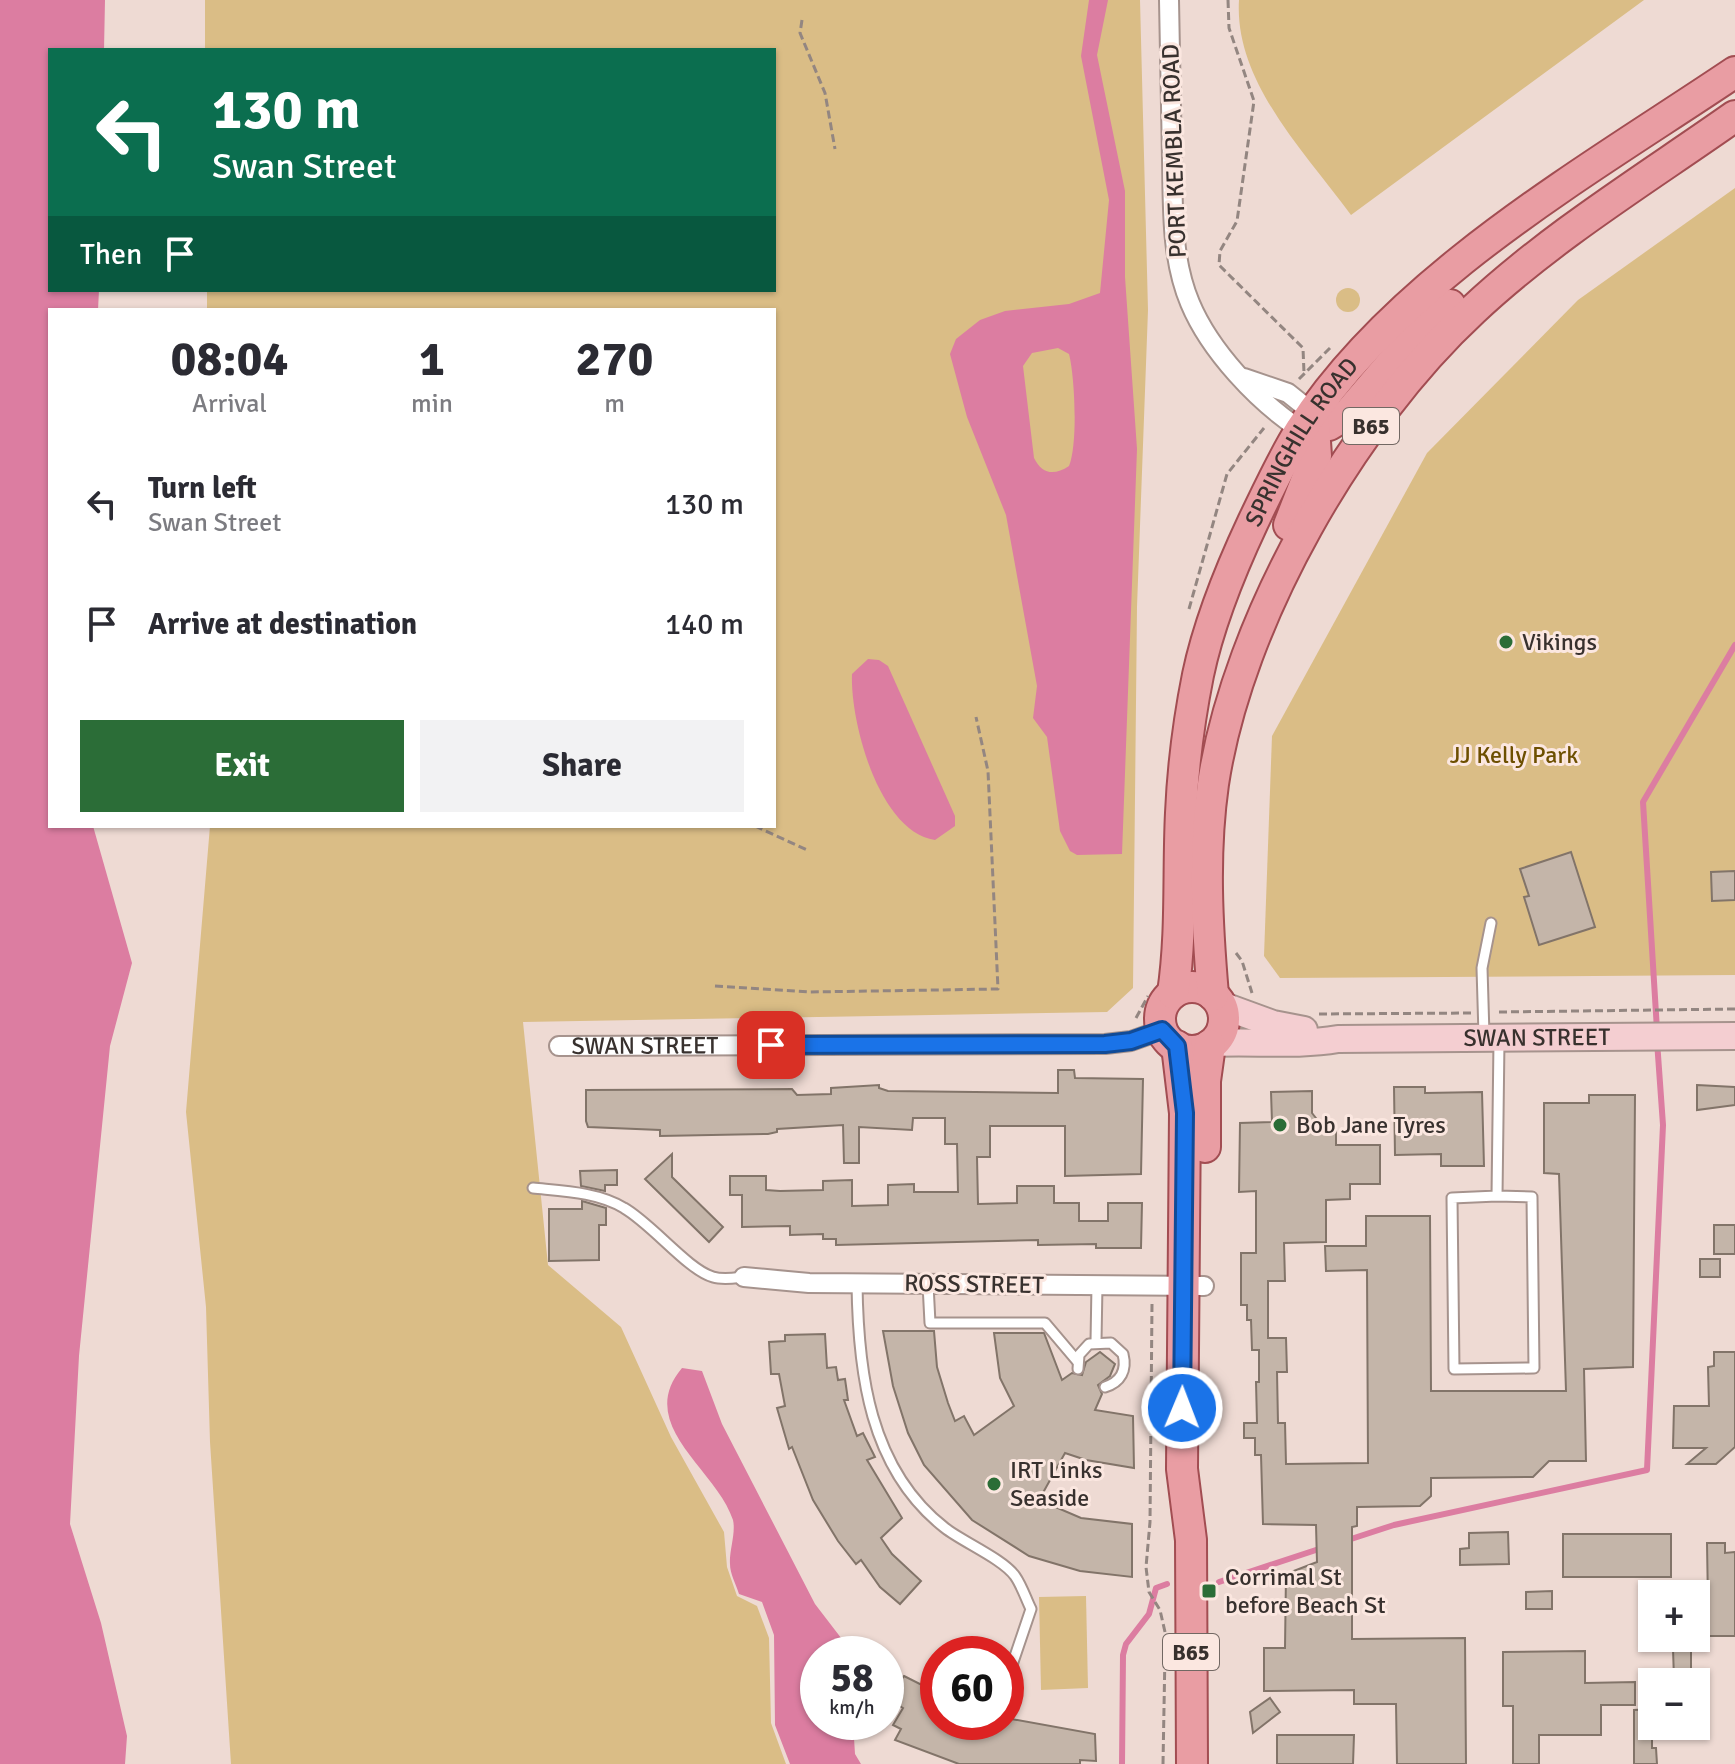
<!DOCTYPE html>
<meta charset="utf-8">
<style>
:root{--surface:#fff;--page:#f2f2f3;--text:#2b2b33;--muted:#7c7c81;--accent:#2b6d37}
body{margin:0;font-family:Signika,sans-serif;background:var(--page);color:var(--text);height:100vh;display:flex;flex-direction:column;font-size:30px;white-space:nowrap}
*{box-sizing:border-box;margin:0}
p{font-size:26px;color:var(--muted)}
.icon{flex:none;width:44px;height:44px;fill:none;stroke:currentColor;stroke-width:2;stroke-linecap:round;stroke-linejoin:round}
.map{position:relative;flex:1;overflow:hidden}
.side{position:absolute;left:48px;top:308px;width:728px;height:520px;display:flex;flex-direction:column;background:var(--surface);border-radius:0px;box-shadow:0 2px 6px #0004}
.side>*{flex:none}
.guide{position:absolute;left:48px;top:48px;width:728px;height:244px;border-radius:0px;box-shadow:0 2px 6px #0004;background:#0b6e4f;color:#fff;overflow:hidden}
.buttons{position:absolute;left:1638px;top:1580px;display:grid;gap:16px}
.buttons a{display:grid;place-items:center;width:72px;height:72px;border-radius:0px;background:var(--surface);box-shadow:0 2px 6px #0004;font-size:40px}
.speed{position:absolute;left:800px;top:1636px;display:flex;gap:16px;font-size:40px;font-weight:700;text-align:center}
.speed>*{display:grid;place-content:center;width:104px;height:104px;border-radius:50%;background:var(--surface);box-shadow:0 2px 6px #0004;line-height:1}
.speed small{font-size:20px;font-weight:400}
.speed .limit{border:12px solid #d22;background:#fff;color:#111}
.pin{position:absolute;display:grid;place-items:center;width:68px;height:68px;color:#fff;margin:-34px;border-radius:16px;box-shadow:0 4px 12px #0006}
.me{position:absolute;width:88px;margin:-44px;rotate:1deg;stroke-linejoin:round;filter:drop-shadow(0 0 6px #0008)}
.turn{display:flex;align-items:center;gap:28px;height:168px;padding:0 32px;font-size:36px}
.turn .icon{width:104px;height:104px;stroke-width:2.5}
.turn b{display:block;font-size:56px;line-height:68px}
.then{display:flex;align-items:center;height:76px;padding:0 32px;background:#0003;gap:16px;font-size:30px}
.eta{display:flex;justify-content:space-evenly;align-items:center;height:136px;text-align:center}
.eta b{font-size:48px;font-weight:800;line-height:56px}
.cta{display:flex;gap:16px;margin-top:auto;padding:16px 32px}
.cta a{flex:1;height:92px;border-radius:0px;background:var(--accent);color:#fff;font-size:32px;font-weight:800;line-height:92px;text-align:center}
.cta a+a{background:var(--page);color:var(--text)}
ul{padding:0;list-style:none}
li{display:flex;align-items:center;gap:24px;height:120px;padding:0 32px}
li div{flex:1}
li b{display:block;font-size:30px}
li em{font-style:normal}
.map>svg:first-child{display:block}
.green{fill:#dabd86}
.water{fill:#dc7da1;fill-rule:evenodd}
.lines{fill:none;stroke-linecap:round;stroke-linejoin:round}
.stream{stroke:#dc7da1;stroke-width:6}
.building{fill:#c4b5a9;stroke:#827469;stroke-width:2}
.lane-casing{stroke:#a6938d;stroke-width:13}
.street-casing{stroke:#a6938d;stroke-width:22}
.secondary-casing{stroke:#a6938d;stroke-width:30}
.primary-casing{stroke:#a24d52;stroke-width:34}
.path{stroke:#938681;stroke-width:3;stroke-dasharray:8 4;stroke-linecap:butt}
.lane{stroke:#fff;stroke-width:9}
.street{stroke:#fff;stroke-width:18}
.secondary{stroke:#f4ced1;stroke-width:26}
.primary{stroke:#e99da3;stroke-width:30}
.route-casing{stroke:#114b97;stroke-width:20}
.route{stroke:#1a73e8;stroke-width:14}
.poi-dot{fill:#2b6d37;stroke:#fbe7e0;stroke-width:3}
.labels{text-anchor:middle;stroke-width:6;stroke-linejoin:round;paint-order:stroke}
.shield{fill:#fbe7e0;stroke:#726863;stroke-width:2}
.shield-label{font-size:22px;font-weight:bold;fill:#38312e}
.street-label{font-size:24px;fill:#38312e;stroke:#fbe7e0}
.poi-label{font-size:24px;fill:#38312e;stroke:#fbe7e0;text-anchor:start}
.park-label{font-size:24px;fill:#6d4f00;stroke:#fbe7e0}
</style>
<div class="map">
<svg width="1735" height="1764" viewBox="0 0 1735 1764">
<rect width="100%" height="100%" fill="#eedad3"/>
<!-- green -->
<g class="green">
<polygon points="205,0 1140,0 1148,310 1137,607 1133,988 1107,1012 523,1022 548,1265 621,1327 671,1437 724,1532 727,1567 737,1596 757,1606 769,1638 771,1723 786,1764 231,1764 210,1442 206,1307 186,1112 210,826 774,826 774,310 207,310 207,290 774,290 774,50 205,50"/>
<path d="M1239,0h405l-293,215c-45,-62 -117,-133 -112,-215z"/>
<polygon points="1735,188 1735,975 1280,978 1264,956 1272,736 1427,453 1578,300"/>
<circle cx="1348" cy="300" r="12"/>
<polygon points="1086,1596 1088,1688 1041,1690 1039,1597"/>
</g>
<!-- water -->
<g class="water">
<polygon points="0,0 105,0 104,50 50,50 50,290 99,290 98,310 50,310 50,826 93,826 132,963 110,1046 79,1356 70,1524 101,1623 127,1736 125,1764 0,1764"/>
<path d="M1089,0h19l-11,55 28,136v86l12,172 -15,405 -45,1 -7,-4 -10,-20 -13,-94 -14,-19 4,-32 -31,-171 -39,-98 -17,-63 6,-15 24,-19 25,-9 64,-7 31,-11 9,-93 -28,-144zM1058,348l11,6c6,23 9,90 0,112 -15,10 -27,8 -35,-8l-11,-92 9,-13z"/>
<path d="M868,659l11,1 9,6 67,150v10l-20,14c-56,-8 -85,-118 -83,-166z"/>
<path d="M682,1368l20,3 20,53 93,180 33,43 2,7h-32v68h35l2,32 6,10h-71l-15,-39 -1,-90 -12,-33 -23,-8c-3,-10 -9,-20 -9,-30 -1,-13 6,-31 3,-44 -16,-51 -99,-95 -51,-152z"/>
</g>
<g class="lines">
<!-- stream -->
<g class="stream">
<polyline points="1657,1030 1643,802 1735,645"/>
<polyline points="1348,1540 1394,1525 1647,1470 1663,1125 1657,1041"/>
<polyline points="1219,1582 1322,1548"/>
<polyline points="1122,1764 1123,1655 1126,1644 1149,1614 1156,1588 1167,1584"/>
</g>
</g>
<!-- building -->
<g class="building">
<polygon points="1571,852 1595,927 1539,945 1524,897 1529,896 1520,869"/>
<polygon points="1735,871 1735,900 1712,901 1711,872"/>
<polygon points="1058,1070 1074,1070 1075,1078 1143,1079 1141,1174 1065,1176 1065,1126 990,1126 990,1157 977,1157 978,1204 1017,1203 1017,1186 1054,1186 1054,1203 1079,1203 1079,1221 1108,1221 1108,1203 1142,1203 1141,1248 1096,1248 1096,1244 1038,1245 1038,1240 836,1245 836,1239 823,1239 823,1234 790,1235 790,1226 742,1227 742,1195 730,1195 730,1176 766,1176 766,1190 780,1191 823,1190 823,1181 852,1180 852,1206 888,1205 888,1185 914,1184 914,1192 958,1192 957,1144 945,1144 945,1118 913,1118 912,1130 859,1127 859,1163 844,1163 843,1125 777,1129 777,1132 768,1134 660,1136 660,1130 588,1127 586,1121 586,1090 792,1089 797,1095 831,1094 831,1088 879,1085 879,1088 888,1091 1058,1093"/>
<polygon points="1697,1085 1735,1087 1735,1105 1697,1110"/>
<polygon points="1394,1087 1425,1087 1425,1093 1482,1092 1484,1166 1441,1166 1441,1154 1395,1155"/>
<polygon points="1312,1091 1312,1113 1323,1127 1336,1127 1336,1145 1380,1145 1380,1184 1350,1184 1350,1199 1326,1200 1326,1242 1284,1243 1285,1281 1268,1281 1268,1338 1286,1338 1287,1372 1277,1372 1278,1423 1285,1423 1286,1464 1368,1463 1367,1270 1326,1271 1325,1246 1366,1246 1366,1216 1430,1216 1431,1391 1566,1391 1559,1174 1544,1173 1544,1103 1589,1103 1589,1095 1635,1095 1633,1367 1584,1369 1586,1461 1549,1461 1533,1477 1431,1478 1431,1496 1420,1506 1357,1507 1357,1526 1352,1527 1352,1639 1465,1638 1466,1764 1397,1764 1396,1704 1354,1704 1354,1690 1264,1691 1264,1648 1285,1648 1286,1574 1317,1562 1316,1525 1263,1524 1261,1455 1255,1455 1255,1438 1244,1438 1244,1423 1257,1423 1256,1382 1259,1382 1259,1350 1252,1350 1251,1320 1247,1320 1247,1305 1241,1305 1241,1253 1256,1253 1256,1191 1239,1192 1240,1123 1272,1122 1271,1092"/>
<polygon points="672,1154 672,1177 723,1227 709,1242 645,1179"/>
<polygon points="617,1170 617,1185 605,1185 605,1191 581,1186 580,1171"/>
<polygon points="582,1201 606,1208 606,1225 599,1225 599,1260 549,1261 549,1209 582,1209"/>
<rect x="1714" y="1225" width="21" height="29"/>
<rect x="1700" y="1259" width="20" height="18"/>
<polygon points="883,1331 934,1331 937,1367 948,1403 955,1421 964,1416 974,1435 1014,1406 1000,1378 994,1333 1044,1333 1062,1380 1072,1373 1082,1375 1086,1362 1100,1352 1115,1364 1110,1376 1098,1385 1102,1394 1095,1410 1133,1416 1134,1468 1086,1460 1065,1453 1039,1500 1081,1518 1132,1524 1132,1577 1080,1571 1029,1556 972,1520 924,1465 908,1433 893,1386"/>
<polygon points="825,1334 827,1368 836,1367 838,1380 845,1379 848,1400 844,1400 857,1436 863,1433 875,1457 867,1460 902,1518 881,1538 892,1554 921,1581 900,1604 880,1587 861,1560 856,1564 838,1541 813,1500 792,1447 789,1449 777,1408 785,1406 779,1374 771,1374 769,1342 785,1341 785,1335"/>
<polygon points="1714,1352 1735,1352 1735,1447 1716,1464 1687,1464 1706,1448 1673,1448 1674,1406 1709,1406 1708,1367 1714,1366"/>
<polygon points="1508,1532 1509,1564 1460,1565 1460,1549 1469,1548 1469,1533"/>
<rect x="1563" y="1534" width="108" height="43"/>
<polygon points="1707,1543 1725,1543 1725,1553 1735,1552 1735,1636 1696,1636 1696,1604 1708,1604"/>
<polygon points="1552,1591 1552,1609 1526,1609 1526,1592"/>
<polygon points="1673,1649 1691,1649 1691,1679 1674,1679"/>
<polygon points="1585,1651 1585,1683 1635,1682 1635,1705 1601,1705 1601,1735 1539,1735 1539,1764 1513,1764 1513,1706 1503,1706 1503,1652"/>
<polygon points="904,1676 938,1693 938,1722 1006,1722 1006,1718 1095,1734 1096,1761 1080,1760 1080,1764 959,1764 895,1740 901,1729 893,1725 903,1708 888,1699"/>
<polygon points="1270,1698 1280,1712 1253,1733 1250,1712"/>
<polygon points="1652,1709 1652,1748 1656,1748 1657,1764 1634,1764 1634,1710"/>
<polygon points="1277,1735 1354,1735 1353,1764 1277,1764"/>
</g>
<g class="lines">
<defs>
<g id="lane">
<polyline points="1484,1035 1482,968 1491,923"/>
<path d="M533,1188c29,3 65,4 91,20 28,16 64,62 89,69 10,3 21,1 31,0"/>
<polyline points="1497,1196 1452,1198 1454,1369 1534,1368 1532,1197 1497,1196 1499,1041"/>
<path d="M857,1283c1,88 12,186 88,245 18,14 58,31 70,48 7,10 11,23 16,33l-22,65"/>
<polyline points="928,1284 930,1323 1045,1323 1078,1362"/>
<polyline points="1096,1341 1097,1285"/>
<path d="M1078,1369l1,-14 10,-11 22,-1 12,11c4,16 -2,28 -18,33"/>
</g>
<g id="street">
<path d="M1169,0c1,53 2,106 3,159 1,48 -1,99 18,144 20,48 68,99 111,127"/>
<polyline points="1244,378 1288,393 1313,413"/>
<path id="s1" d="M559,1046l546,-2 26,-3 31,-11"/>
<polyline points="744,1277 809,1283 1204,1286"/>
</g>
<g id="secondary">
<polyline points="1221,1005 1273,1024 1304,1030"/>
<path id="s2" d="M1213,1043c42,-2 84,3 125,-4l397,-3"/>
</g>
<g id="primary">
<polyline points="1301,430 1329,425 1349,413 1409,343 1450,305"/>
<polyline points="1289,525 1316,456 1313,413"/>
<circle cx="1192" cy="1019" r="32"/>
<path id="s3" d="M1173,993c9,-60 5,-120 8,-180 2,-46 8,-93 17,-138 11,-53 32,-104 55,-153 15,-31 29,-62 47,-91 97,-152 288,-260 435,-359"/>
<path d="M1213,995c-6,-70 -10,-141 0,-211 25,-165 139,-362 260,-474 79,-74 174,-132 262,-194"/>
<polyline points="1177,1046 1185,1113 1182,1469 1191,1540 1192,1764"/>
<polyline points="1205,1147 1205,1081 1210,1045"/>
</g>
</defs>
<!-- lane casing -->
<use href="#lane" class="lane-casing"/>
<!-- street casing -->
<use href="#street" class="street-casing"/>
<!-- secondary casing -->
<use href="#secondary" class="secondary-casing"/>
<!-- primary casing -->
<use href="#primary" class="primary-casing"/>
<!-- path -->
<g class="path">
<polyline points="1228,0 1229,28 1254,101 1237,221 1220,251 1219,265 1303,348 1304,373"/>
<polyline points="802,20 800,33 825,93 835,149"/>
<polyline points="1299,379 1330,348"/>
<polyline points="1189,609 1227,474 1264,428"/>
<polyline points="755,826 807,850"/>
<polyline points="1236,953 1242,961 1252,993"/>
<polyline points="715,986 810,992 998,989 988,771 976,717"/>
<polyline points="1499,1012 1735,1009"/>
<polyline points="1319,1014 1471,1013"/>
<polyline points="1136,1018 1148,996"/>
<polyline points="1152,1304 1150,1522 1146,1567 1149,1592 1160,1610 1165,1632"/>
<polyline points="1163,1764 1165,1652"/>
</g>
<!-- lane -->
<use href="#lane" class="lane"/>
<!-- street -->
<use href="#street" class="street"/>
<!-- secondary -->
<use href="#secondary" class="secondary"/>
<!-- primary -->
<use href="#primary" class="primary"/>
</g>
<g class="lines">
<defs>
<polyline id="route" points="771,1045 1105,1044 1131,1041 1162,1030 1177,1046 1185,1113 1182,1408"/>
</defs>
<!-- route casing -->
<use href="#route" class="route-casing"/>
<!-- route -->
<use href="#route" class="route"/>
</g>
<!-- markers -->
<g class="poi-dot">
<circle cx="1506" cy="642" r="8"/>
<circle cx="1280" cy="1125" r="8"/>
<circle cx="994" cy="1484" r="8"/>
<rect x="1201" y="1583" width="16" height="16" rx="4"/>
</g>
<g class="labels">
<!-- shield labels -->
<g class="shield">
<rect x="1343" y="408" width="56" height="36" rx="6"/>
<rect x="1163" y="1634" width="56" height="36" rx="6"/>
</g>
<g class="shield-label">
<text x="1371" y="434">B65</text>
<text x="1191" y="1660">B65</text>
</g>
<!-- street labels -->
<g class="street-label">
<text transform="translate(1174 151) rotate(-92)" y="8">PORT KEMBLA ROAD</text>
<text dy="8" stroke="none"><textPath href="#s3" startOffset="576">SPRINGHILL ROAD</textPath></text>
<text dy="8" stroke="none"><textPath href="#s2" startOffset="324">SWAN STREET</textPath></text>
<text dy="8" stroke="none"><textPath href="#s1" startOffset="86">SWAN STREET</textPath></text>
<text transform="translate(974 1284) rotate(1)" y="8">ROSS STREET</text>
</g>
<!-- poi labels -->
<g class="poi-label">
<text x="1522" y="650">Vikings</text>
<text x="1296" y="1133">Bob Jane Tyres</text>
<text x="1010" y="1478">IRT Links<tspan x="1010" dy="28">Seaside</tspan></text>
<text x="1225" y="1585">Corrimal St<tspan x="1225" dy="28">before Beach St</tspan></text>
</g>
<!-- park labels -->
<g class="park-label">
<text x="1514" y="763">JJ Kelly Park</text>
</g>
</g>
</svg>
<div class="buttons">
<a>+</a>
<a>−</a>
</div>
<div class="speed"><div>58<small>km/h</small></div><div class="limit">60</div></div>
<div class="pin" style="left:771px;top:1045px;background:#d93025"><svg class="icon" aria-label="arrive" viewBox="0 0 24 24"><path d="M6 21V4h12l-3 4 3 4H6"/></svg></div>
<svg class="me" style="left:1182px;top:1408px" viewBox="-20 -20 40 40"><circle r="17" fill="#1a73e8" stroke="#fff" stroke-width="3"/><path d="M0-11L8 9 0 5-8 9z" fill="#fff"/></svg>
<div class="guide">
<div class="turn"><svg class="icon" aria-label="left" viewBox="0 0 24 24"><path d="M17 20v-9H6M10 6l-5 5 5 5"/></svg><div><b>130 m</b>Swan Street</div></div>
<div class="then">Then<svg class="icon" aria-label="arrive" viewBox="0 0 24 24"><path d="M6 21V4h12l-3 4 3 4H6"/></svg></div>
</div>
<section class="side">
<div class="eta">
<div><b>08:04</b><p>Arrival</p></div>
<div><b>1</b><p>min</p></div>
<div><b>270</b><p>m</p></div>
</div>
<ul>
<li><svg class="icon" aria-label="left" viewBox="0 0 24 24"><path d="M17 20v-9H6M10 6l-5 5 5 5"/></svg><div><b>Turn left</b><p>Swan Street</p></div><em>130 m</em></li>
<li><svg class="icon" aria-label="arrive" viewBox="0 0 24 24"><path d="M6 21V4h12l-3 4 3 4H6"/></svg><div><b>Arrive at destination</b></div><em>140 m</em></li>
</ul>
<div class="cta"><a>Exit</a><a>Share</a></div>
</section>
</div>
